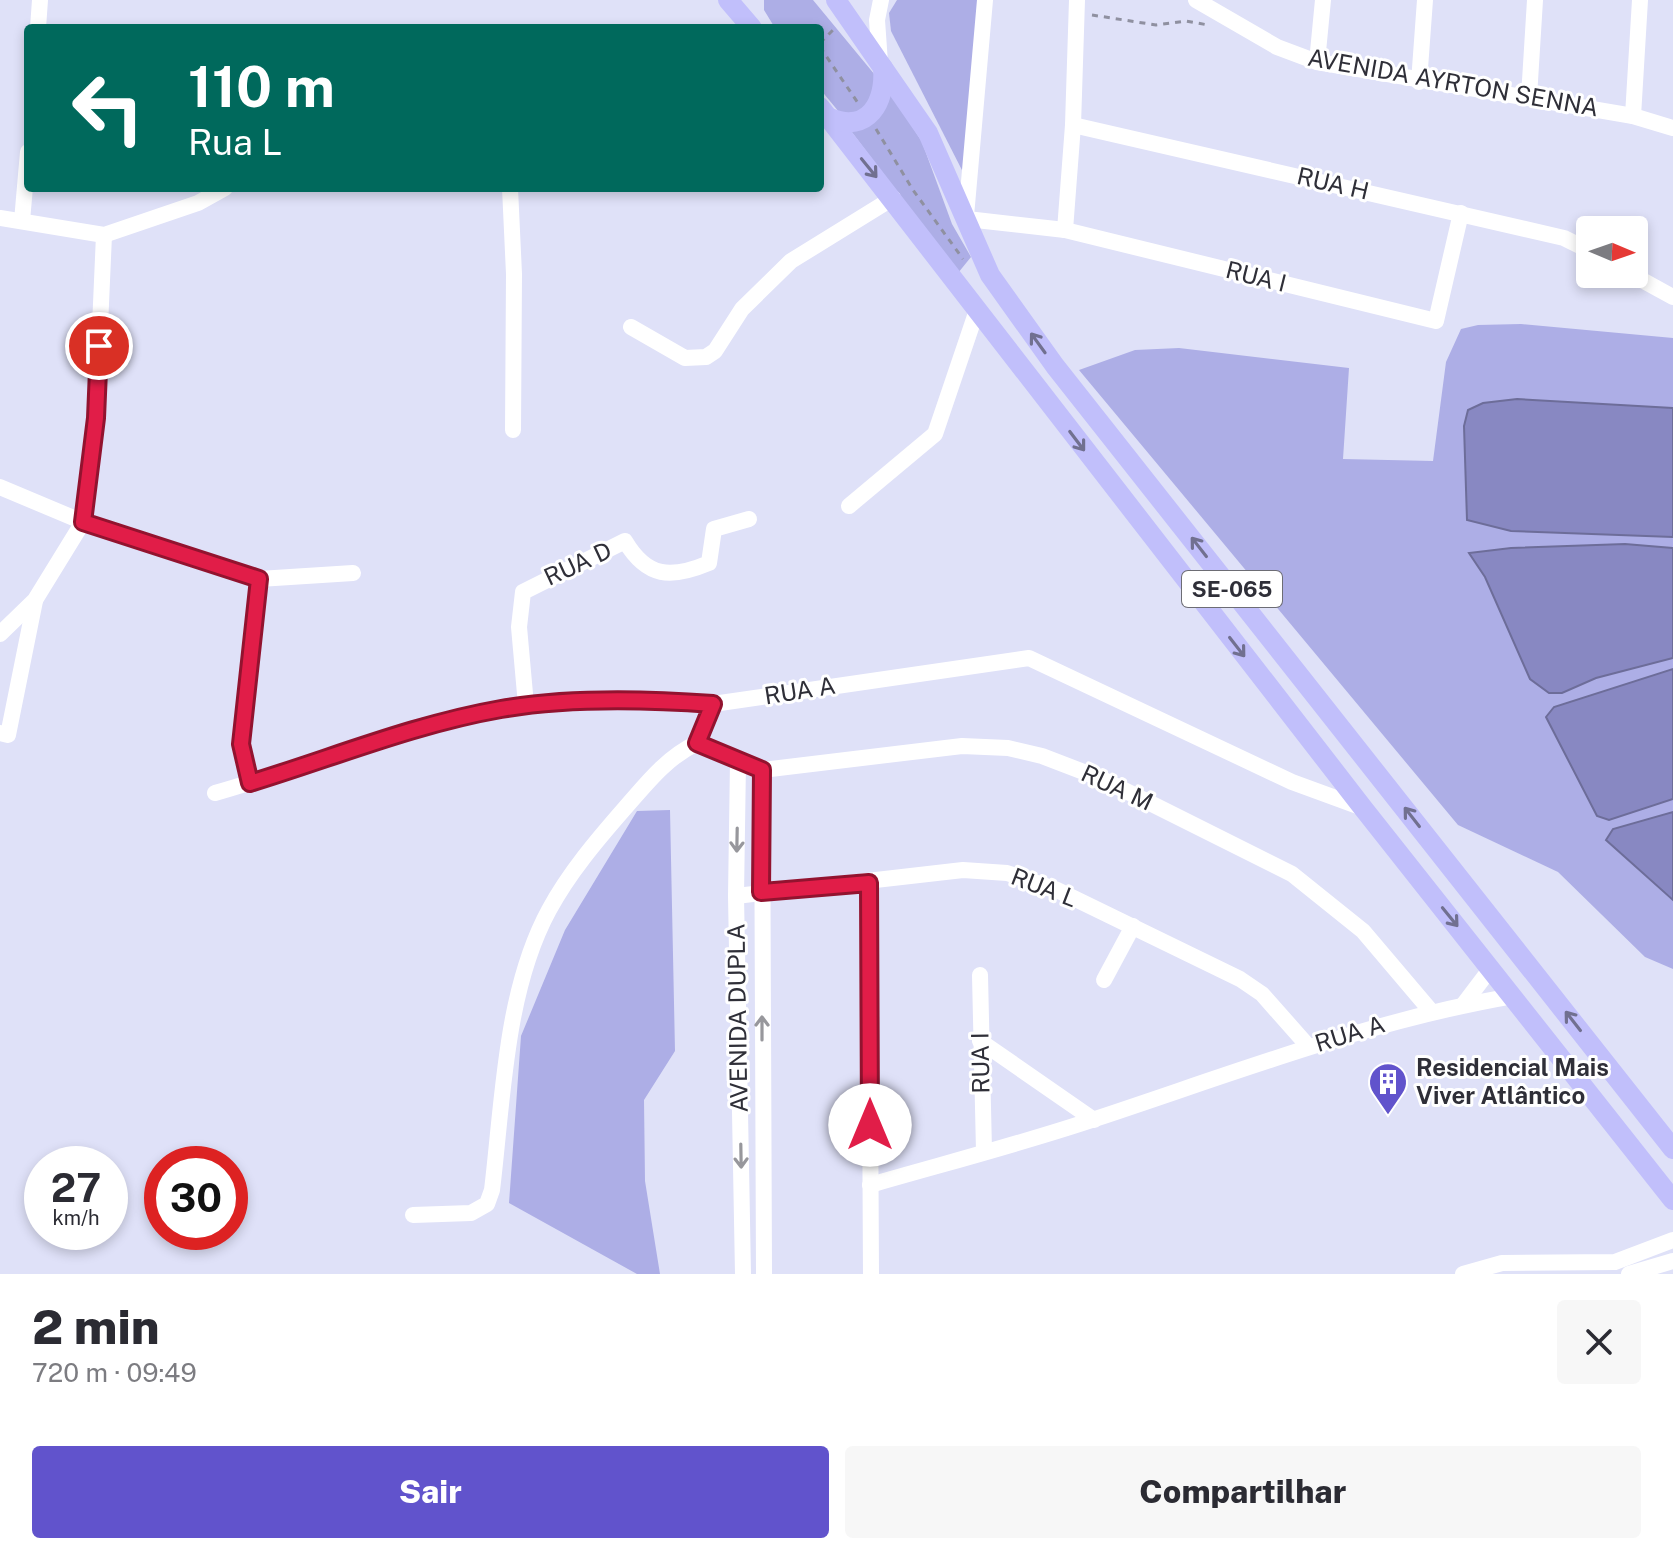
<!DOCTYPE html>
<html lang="pt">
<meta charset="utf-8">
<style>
:root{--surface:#fff;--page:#f7f7f7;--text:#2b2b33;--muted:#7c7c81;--accent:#6153cc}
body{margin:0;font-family:"Public Sans",sans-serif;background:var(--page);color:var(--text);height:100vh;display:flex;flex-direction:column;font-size:30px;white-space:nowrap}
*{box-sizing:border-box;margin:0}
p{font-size:26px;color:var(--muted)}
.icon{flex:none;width:44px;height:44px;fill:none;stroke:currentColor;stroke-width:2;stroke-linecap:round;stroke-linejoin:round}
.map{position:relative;height:1274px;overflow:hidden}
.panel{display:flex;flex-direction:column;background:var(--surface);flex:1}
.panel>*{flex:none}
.hud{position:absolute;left:24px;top:24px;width:800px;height:168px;border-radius:8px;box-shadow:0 4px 12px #0003;background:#00695c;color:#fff;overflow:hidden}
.needle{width:52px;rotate:92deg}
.buttons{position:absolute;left:1576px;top:216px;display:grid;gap:16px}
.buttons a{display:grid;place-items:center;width:72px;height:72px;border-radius:8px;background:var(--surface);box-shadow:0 4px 12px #0003;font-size:40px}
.speed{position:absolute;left:24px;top:1146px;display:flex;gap:16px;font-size:40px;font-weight:700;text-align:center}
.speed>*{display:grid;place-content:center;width:104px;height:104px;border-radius:50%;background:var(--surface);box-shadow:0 4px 12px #0003;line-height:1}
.speed small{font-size:20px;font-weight:400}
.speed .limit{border:12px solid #d22;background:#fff;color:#111}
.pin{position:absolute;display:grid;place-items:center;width:68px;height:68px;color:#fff;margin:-34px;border:4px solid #fff;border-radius:50%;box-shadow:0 2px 8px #0007}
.me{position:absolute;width:88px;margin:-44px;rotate:0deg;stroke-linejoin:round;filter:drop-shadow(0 0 6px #0008)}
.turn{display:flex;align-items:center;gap:28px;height:168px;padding:0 32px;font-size:36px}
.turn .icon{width:104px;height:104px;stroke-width:2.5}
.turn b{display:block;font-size:56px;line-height:68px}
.round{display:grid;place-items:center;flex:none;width:84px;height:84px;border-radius:8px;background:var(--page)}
.summary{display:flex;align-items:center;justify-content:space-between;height:136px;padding:0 32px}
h1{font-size:48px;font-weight:800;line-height:60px}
.action{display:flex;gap:16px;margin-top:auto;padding:16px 32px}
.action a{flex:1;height:92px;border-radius:8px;background:var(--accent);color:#fff;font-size:32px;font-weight:800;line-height:92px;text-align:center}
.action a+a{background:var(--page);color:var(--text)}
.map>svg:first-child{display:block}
.green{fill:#adaee6}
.water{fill:#8888c2;stroke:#6d6d99;stroke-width:2}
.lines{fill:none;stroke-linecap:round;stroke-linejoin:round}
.path{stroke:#8f90a0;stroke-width:3;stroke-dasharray:6 6;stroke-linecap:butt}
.minor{stroke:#fff;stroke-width:16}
.major{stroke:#c1bffb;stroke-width:20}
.oneway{stroke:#717090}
.oneway2{stroke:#97979c}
.route-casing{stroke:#92132f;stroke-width:20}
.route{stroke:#e11d48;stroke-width:14}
.labels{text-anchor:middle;stroke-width:6;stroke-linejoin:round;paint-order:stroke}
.shield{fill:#fff;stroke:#6d6d74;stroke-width:2}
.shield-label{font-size:22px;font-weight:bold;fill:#2f2f38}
.street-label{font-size:24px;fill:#2f2f38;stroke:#fff}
.poi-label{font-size:24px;font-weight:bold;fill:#2f2f38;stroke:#fff;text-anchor:start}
</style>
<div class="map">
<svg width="1673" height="1274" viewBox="0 0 1673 1274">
<rect width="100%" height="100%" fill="#dfe1f8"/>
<!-- green -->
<g class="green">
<polygon points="813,0 875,75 877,85 860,116 839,112 820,89 820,28 775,28 764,10 764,0"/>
<polygon points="897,0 979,0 965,176 891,31 889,13"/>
<path d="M889,90l33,52 30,82 19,33 -13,16 -107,-142c25,-4 33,-17 38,-41z"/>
<polygon points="1521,324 1673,338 1673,969 1645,957 1558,872 1458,825 1079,370 1135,350 1179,348 1349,368 1343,459 1433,461 1446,362 1461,329 1478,325"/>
<polygon points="670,810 675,1051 644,1100 645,1181 660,1274 637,1274 509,1203 521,1036 565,930 637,811"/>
</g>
<!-- water -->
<g class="water">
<polygon points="1517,399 1673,408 1673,537 1511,531 1467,520 1464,426 1468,410 1483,403"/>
<polygon points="1625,544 1673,548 1673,658 1596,678 1562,693 1549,693 1530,679 1485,577 1469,553 1511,548"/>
<polygon points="1673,669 1673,799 1609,820 1597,816 1546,717 1554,707"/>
<polygon points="1673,812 1673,900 1606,840 1613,829"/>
</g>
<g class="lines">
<!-- path -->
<g class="path">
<polyline points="1092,15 1156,25 1186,21 1208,25"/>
<polyline points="820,43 834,29"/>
<polyline points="820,47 858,103"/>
<polyline points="876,129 913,190 963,259"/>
</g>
<!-- minor -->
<g class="minor">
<polyline points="1196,0 1277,47 1317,62 1633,116 1673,128"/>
<polyline points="38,28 40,0"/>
<polyline points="1317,62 1323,0"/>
<polyline points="880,63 877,20 881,0"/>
<polyline points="1419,82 1425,0"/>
<polyline points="1529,97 1535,0"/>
<polyline points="1633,116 1640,0"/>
<polyline points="1073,125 1564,238 1590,251"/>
<polyline points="510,188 514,274 513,430"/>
<polyline points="966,216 985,0"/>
<polyline points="0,218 104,235 198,203 225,188"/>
<polyline points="967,219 1065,230 1436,321 1461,213"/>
<polyline points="22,221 28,152"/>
<polyline points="1065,230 1073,125 1077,0"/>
<polyline points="1631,274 1673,297"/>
<polyline points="631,327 685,358 706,357 715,351 742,309 791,261 893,198"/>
<polyline points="0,487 83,522 259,579 353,573"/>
<polyline points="849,506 935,434 977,310"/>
<polyline points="0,634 35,600 83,522 96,418 104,235"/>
<path d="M526,705l-7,-78 4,-35 102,-51c22,37 46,38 84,22l5,-34 35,-10"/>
<polyline points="0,733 8,735 35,601"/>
<polyline points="697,743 713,704"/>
<polyline points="738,762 736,896 743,1274"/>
<polyline points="762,770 764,1274"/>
<polyline points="250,783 241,744 259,579"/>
<path d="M215,793c95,-27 189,-66 286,-84 68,-12 144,-10 212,-5l316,-46 263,124 71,26"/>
<polyline points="869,883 871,1274"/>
<polyline points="736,896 963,870 1007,873 1055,889 1240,979 1262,994 1308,1046"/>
<polyline points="980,975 984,1151"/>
<polyline points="1104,980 1133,926"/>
<polyline points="1463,1005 1491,968"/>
<polyline points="980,1041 1094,1120"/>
<path d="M870,1185c76,-22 154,-42 228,-67 139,-46 271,-97 415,-122"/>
<path d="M413,1215l58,-2 16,-9 5,-14c11,-90 13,-199 57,-280 20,-37 48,-70 76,-102 22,-25 41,-50 72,-65l65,27 200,-24 46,2 34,8 60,23 190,95 71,57 67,79"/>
<polyline points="1463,1274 1502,1263 1615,1262 1673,1240"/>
<polyline points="1629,1274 1673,1261"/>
</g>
<!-- major -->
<g class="major">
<polyline points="728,0 752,28"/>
<polyline points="836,0 928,133 990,275 1055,366 1673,1149"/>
<polyline points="820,107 1363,808 1673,1200"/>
<path d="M830,118c38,16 56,-16 53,-50"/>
</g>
</g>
<!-- one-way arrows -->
<defs><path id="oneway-shaft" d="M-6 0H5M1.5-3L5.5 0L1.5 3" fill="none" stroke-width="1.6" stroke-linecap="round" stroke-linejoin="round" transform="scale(2)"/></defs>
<g class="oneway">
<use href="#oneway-shaft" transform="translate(869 168) rotate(51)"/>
<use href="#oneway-shaft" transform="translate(1038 343) rotate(-126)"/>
<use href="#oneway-shaft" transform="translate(1077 441) rotate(53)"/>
<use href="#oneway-shaft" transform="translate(1199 547) rotate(-128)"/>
<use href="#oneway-shaft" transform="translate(1237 647) rotate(52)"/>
<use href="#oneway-shaft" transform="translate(1412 817) rotate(-128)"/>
<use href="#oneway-shaft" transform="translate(1450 917) rotate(51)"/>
<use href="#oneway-shaft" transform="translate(1573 1021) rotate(-128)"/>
</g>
<g class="oneway2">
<use href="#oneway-shaft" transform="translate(737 840) rotate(91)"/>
<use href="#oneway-shaft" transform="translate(762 1028) rotate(-90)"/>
<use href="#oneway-shaft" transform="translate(741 1156) rotate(89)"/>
</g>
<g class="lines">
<defs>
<path id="route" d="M99,346l-3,72 -13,104 176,57 -18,165 9,39c82,-25 165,-59 251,-74 68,-12 144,-10 212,-5l-16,39 65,27 -1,122 108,-9 1,242"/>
</defs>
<!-- route casing -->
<use href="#route" class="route-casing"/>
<!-- route -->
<use href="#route" class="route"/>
</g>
<!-- icons -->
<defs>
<symbol id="building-pin" viewBox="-11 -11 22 30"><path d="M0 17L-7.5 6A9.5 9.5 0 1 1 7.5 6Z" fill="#6153cc" stroke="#fff"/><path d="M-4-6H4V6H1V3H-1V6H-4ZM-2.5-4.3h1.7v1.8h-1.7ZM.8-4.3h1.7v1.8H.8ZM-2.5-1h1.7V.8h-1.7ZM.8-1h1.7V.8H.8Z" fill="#fff"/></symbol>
</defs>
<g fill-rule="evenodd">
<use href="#building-pin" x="1366" y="1060" width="44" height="60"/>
</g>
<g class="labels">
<!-- shield labels -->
<rect class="shield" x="1182" y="571" width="100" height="36" rx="6"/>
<g class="shield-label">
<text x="1232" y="597">SE-065</text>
</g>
<!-- street labels -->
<g class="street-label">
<text transform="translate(1453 83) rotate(10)" y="8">AVENIDA AYRTON SENNA</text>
<text transform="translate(1333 184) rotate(13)" y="8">RUA H</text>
<text transform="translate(1256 277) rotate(14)" y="8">RUA I</text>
<text transform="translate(578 564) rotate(-25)" y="8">RUA D</text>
<text transform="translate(800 691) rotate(-9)" y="8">RUA A</text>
<text transform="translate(1117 788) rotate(25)" y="8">RUA M</text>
<text transform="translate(1044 888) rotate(21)" y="8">RUA L</text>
<text transform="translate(738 1018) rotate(-91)" y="8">AVENIDA DUPLA</text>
<text transform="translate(1350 1034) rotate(-17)" y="8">RUA A</text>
<text transform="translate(981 1063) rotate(-91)" y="8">RUA I</text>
</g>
<!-- poi labels -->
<g class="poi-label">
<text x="1416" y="1076">Residencial Mais<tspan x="1416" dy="28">Viver Atlântico</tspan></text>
</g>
</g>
</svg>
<div class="buttons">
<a><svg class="needle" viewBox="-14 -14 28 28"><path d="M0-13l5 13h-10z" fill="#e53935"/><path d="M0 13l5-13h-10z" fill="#7c7c81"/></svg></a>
</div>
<div class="speed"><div>27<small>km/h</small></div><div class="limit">30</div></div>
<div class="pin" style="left:99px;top:346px;background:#d93025"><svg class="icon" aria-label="arrive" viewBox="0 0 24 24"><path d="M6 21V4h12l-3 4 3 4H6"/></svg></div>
<svg class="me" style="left:870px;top:1125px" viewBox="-20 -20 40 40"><circle r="19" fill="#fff"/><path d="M0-13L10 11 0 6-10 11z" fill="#e11d48"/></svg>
<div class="hud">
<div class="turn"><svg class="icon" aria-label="left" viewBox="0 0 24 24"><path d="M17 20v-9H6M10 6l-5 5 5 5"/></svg><div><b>110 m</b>Rua L</div></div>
</div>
</div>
<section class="panel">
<div class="summary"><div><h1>2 min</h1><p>720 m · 09:49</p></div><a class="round"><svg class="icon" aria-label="close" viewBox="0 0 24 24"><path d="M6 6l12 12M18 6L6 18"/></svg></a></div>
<div class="action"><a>Sair</a><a>Compartilhar</a></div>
</section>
